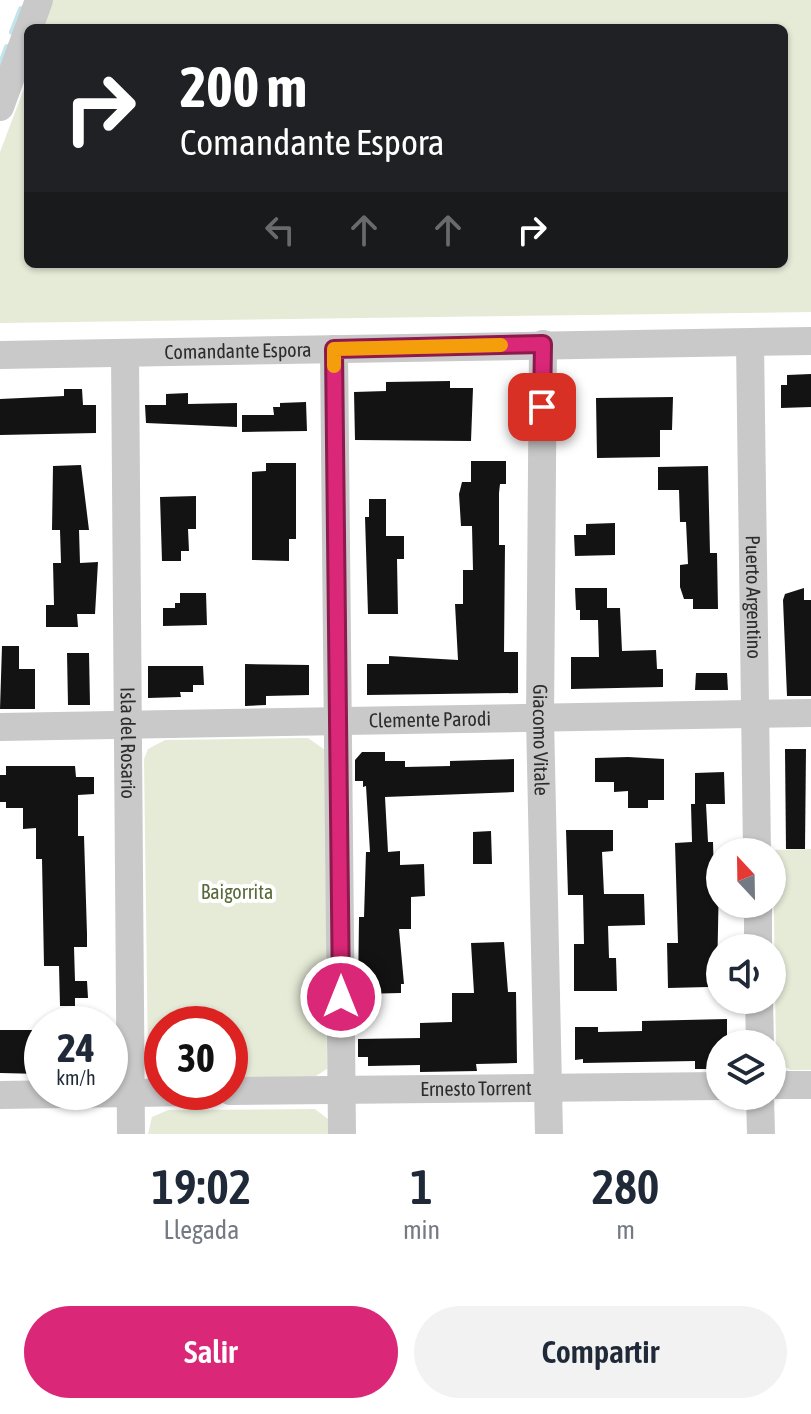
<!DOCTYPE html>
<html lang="es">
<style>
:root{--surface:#fff;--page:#f2f2f3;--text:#1f2937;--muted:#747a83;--accent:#db2777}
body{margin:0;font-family:"Asap Condensed",sans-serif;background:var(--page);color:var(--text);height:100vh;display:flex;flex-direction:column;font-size:30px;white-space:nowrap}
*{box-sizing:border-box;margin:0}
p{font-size:26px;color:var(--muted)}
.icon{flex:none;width:44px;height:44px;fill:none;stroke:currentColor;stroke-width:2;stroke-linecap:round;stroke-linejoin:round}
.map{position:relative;height:1134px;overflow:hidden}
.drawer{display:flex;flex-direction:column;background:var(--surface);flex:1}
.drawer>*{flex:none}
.banner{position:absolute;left:24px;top:24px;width:764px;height:244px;border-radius:12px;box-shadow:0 2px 6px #0004;background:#202124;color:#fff;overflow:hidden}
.needle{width:52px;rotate:338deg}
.tools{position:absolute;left:706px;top:838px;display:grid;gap:16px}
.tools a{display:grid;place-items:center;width:80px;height:80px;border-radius:50%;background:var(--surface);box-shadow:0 2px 6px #0004;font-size:40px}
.speed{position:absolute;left:24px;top:1006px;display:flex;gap:16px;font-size:40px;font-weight:700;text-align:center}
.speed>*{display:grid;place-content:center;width:104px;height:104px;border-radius:50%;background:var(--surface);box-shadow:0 2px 6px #0004;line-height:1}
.speed small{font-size:20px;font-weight:400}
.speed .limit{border:12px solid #d22;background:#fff;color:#111}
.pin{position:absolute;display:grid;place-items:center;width:68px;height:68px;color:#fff;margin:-34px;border-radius:16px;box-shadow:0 4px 12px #0006}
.me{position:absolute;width:88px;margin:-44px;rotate:0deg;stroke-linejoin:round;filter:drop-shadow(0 0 6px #0008)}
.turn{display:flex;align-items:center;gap:28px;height:168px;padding:0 24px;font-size:36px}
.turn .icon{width:104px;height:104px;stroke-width:2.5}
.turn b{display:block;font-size:56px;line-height:68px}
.lanes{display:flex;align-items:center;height:76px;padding:0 24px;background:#0003;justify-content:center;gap:40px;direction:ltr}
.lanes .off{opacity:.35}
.eta{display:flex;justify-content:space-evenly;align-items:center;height:136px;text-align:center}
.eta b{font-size:48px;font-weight:600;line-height:56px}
.primary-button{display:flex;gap:16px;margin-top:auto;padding:16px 24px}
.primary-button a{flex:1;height:92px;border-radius:48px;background:var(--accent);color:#fff;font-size:32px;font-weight:600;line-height:92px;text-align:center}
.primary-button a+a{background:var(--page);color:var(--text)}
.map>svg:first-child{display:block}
.green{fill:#e6ebd8}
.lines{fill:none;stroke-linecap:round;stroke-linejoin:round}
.stream{stroke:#c2e4ed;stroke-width:6}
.building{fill:#131313}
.minor{stroke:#c9c9c9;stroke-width:28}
.route-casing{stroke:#8e194d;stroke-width:20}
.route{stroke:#db2777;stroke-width:14}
.slow{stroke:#f59e0b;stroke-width:14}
.labels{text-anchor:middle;stroke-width:8;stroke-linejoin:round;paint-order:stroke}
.street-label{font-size:20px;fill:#2c2c2c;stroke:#fff}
.park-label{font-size:20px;fill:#586a37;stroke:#fff}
</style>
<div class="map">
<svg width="811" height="1134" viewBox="0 0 811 1134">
<rect width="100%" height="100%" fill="#fff"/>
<!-- green -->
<g class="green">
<polygon points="39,0 811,0 811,312 0,323 0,152 28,78 28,264 784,264 784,28 31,28"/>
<polygon points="308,738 325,750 327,1069 311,1079 230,1080 230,1024 162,1024 162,1081 151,1072 148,1062 144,759 148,749 165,740"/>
<polygon points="811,849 811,1070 791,1070 780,1064 776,1050 773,850"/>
<polygon points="315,1109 328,1119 331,1134 148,1134 152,1117 168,1110"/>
</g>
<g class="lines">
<!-- stream -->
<g class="stream">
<polyline points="12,32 21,9"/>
<polyline points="0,66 7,47"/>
</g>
</g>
<!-- building -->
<g class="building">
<polygon points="811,374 811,407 781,408 781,385 787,385 787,375"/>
<polygon points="450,381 450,388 473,388 471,441 355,440 354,392 386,391 386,382"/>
<polygon points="64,389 82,389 83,405 96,405 96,433 0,435 0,399 64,396"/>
<polygon points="188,393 188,404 237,403 237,427 146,423 145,405 166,405 166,394"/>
<polygon points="673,397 672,430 660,430 660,457 597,458 596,398"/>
<polygon points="306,402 307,431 242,432 242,415 274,415 273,407 280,407 280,403"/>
<polygon points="471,461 506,461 506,484 500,484 499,493 499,545 505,545 504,652 518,652 518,693 367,695 367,664 389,664 389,656 458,660 455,604 463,604 463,570 473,570 472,526 461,526 459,494 462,482 471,482"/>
<polygon points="266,463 296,463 296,539 289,539 289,561 252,560 252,472 266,471"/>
<polygon points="81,465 89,530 79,530 80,563 98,562 95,614 77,614 78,627 46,627 46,605 54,605 53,563 61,563 60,530 52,530 53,466"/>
<polygon points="708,466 710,553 717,553 718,609 693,609 693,599 684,599 680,587 680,565 688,564 686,522 680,522 679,490 658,490 658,467"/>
<polygon points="196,496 196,529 188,529 189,551 181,551 181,561 162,561 160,497"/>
<polygon points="369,499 386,499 386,536 404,536 404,559 397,559 398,614 368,614 365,517 369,517"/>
<polygon points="615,523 615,555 575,556 574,535 586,535 586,524"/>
<polygon points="575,588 607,588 607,608 620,608 622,651 656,650 657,669 663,669 663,687 571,689 571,657 599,657 598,620 580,620 580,610 576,610"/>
<polygon points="804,588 804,600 811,600 811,696 787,696 783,600 785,594"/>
<polygon points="180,593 206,593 207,625 163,626 163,608 175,608 175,603 180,603"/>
<polygon points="2,646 19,646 19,669 35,669 35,709 0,709"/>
<polygon points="67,653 89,653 90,705 68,705"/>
<polygon points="245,664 309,665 309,695 266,696 266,705 245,706"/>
<polygon points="148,666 203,666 204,685 193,685 193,692 180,692 181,697 148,698"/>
<polygon points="696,673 727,673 728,690 695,690"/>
<polygon points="785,749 806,749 805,849 786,849"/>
<polygon points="362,752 385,752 385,761 405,761 405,767 450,766 450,761 514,759 514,792 385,797 388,852 400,851 400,865 424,864 425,896 411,897 411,929 399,929 404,984 401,984 401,993 358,994 359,917 364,917 366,852 370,852 366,786 363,787 363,781 355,781 355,760"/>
<polygon points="628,757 664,759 664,800 648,800 648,808 628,808 628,791 614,792 614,782 595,782 595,758"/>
<polygon points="6,766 75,766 76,777 94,777 94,794 78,795 78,836 84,836 87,934 87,947 74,947 75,981 87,981 88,998 75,998 75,1006 60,1006 59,966 44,966 42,859 36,859 36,828 23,829 23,808 6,808 6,802 0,802 0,775 6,775"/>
<polygon points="724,772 725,804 706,804 708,842 713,842 714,877 719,878 717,979 708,979 708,987 668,988 667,943 678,943 675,843 692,842 691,804 695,804 695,773"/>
<polygon points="566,830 613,830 613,851 602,852 604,894 644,894 645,925 608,926 609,958 616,958 617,991 574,991 574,944 584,944 583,895 568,895"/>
<polygon points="491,831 492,864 473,864 473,832"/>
<polygon points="504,942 508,992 516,992 517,1063 476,1064 477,1071 420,1072 420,1065 368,1066 368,1057 358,1057 358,1039 420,1038 420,1023 452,1022 452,993 474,993 471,943"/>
<polygon points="727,1019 727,1044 720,1044 720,1066 716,1069 695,1069 695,1061 583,1063 583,1059 575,1060 575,1027 598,1027 598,1032 642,1031 642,1021"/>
<polygon points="0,1030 32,1030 32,1041 42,1041 42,1074 0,1073"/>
</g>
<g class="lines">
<!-- minor -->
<g class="minor">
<polyline points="29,28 39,0"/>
<polyline points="0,107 28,30"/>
<path id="s1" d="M750,343l7,509"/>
<path id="s2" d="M543,344l-3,374 9,416"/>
<polyline points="334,349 342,1134"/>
<path id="s3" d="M125,353l6,781"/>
<path id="s4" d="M0,355l811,-14"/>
<path id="s5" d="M0,727l811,-14"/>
<polyline points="758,904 758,948"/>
<polyline points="759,1000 760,1044"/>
<polyline points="772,1085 811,1085"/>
<path id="s6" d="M230,1091l490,-5"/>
<polyline points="0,1095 199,1092"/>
<polyline points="760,1096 761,1134"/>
</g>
</g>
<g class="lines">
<defs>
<polyline id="route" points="341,997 334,349 543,344 542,407"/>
</defs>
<!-- route casing -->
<use href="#route" class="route-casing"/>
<!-- route -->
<use href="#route" class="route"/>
<!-- slow -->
<polyline class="slow" points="334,366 334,349 501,345"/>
</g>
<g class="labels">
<!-- street labels -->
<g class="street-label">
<text dy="7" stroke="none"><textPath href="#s4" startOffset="238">Comandante Espora</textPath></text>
<text dy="7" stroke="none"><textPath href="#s1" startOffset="254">Puerto Argentino</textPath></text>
<text dy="7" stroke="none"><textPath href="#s5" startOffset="430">Clemente Parodi</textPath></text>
<text dy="7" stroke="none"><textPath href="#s2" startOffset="396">Giacomo Vitale</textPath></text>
<text dy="7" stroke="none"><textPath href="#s3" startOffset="390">Isla del Rosario</textPath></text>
<text dy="7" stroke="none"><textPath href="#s6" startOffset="246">Ernesto Torrent</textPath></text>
</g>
<!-- park labels -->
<g class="park-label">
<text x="237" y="899">Baigorrita</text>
</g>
</g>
</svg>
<div class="tools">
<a><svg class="needle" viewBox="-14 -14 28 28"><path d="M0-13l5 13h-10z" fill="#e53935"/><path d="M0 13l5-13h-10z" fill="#747a83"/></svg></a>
<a><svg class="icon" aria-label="sound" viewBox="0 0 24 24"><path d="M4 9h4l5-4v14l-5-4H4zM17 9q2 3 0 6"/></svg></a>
<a><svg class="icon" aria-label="layers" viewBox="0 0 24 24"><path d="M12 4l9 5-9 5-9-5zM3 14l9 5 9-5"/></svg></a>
</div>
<div class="speed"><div>24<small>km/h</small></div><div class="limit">30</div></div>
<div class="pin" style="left:542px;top:407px;background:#d93025"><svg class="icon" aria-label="arrive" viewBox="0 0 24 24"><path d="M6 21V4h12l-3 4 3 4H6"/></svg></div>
<svg class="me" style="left:341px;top:997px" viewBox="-20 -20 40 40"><circle r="17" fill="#db2777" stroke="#fff" stroke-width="3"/><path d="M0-11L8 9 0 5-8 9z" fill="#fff"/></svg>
<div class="banner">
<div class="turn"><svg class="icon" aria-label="right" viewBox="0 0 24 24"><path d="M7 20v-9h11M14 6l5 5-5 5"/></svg><div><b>200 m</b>Comandante Espora</div></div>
<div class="lanes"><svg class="icon off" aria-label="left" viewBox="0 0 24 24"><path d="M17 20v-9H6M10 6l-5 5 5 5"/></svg><svg class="icon off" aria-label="ahead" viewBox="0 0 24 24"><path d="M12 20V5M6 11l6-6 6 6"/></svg><svg class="icon off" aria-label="ahead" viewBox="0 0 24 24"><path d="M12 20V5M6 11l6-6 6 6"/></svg><svg class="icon" aria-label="right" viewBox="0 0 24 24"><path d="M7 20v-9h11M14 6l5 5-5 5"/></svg></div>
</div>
</div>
<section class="drawer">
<div class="eta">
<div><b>19:02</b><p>Llegada</p></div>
<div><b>1</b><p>min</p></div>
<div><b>280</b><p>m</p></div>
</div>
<div class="primary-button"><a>Salir</a><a>Compartir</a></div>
</section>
